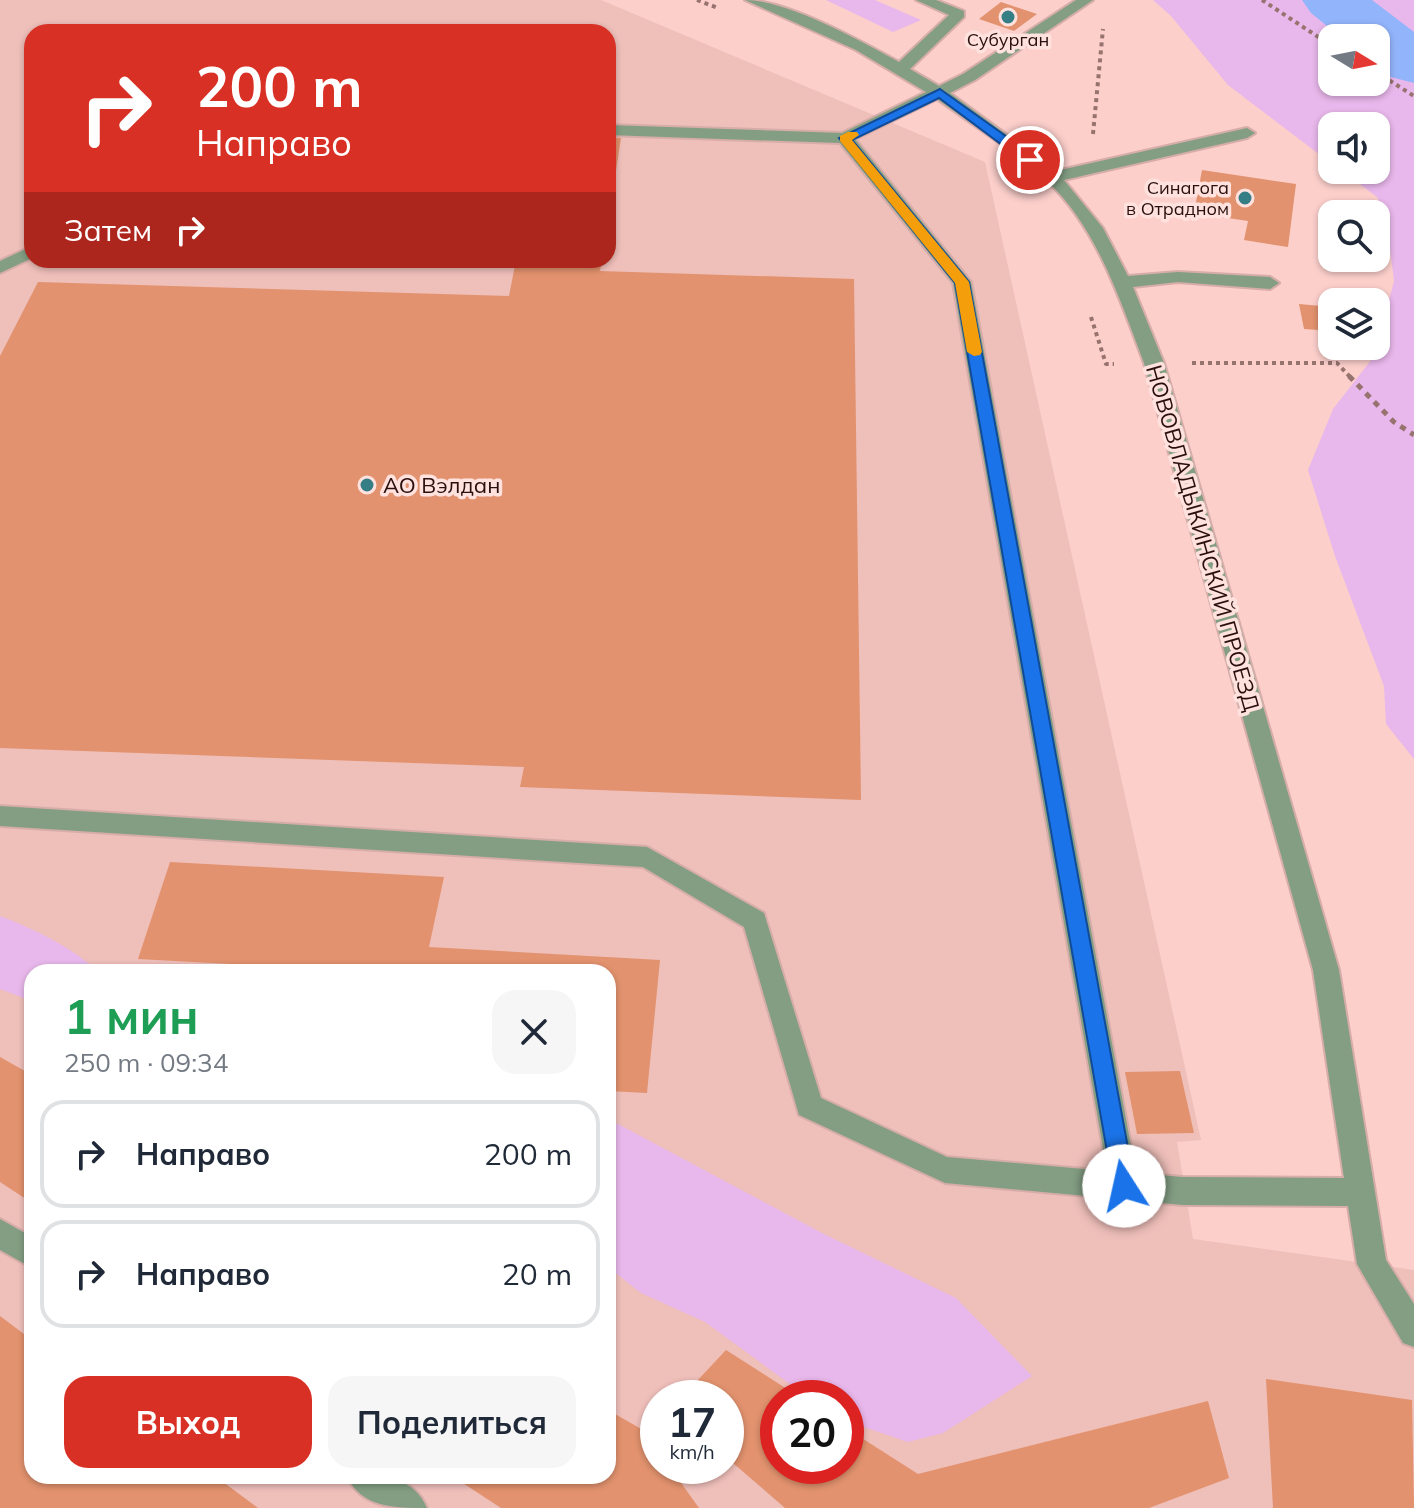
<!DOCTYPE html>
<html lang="ru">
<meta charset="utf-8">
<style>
:root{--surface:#fff;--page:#f6f6f7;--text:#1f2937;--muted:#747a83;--line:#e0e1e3;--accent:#d93025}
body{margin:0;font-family:Mulish,sans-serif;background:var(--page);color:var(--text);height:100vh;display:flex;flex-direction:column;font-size:30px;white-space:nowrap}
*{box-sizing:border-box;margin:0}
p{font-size:26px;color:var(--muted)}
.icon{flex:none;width:44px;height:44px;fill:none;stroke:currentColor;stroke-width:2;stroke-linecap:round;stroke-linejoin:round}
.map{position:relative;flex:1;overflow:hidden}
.panel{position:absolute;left:24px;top:964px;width:592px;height:520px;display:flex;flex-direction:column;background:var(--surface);border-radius:24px;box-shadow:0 2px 6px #0004}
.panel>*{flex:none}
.banner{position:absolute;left:24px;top:24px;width:592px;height:244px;border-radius:24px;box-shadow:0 2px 6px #0004;background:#d93025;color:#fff;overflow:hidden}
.needle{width:52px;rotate:100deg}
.fabs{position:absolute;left:1318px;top:24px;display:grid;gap:16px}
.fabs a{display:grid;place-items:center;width:72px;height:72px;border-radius:16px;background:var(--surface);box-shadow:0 2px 6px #0004;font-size:40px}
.speed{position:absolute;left:640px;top:1380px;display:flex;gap:16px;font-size:40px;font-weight:700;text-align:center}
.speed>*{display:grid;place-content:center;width:104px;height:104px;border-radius:50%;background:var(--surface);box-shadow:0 2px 6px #0004;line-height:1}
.speed small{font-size:20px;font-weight:400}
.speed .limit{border:12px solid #d22;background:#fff;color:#111}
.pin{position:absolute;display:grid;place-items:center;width:68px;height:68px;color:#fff;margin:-34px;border:4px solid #fff;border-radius:50%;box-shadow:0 2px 8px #0007}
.me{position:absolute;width:88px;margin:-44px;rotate:350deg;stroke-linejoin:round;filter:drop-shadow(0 0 6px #0008)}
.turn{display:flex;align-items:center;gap:28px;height:168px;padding:0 40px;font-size:36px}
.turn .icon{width:104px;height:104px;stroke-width:2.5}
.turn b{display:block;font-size:56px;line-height:68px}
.then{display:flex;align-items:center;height:76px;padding:0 40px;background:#0003;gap:16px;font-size:30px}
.round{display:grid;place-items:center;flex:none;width:84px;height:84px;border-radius:24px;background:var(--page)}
.headline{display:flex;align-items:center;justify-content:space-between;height:136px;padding:0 40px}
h1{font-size:48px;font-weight:700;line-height:60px;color:#1e9e55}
.button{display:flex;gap:16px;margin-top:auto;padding:16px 40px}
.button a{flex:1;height:92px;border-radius:24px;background:var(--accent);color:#fff;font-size:32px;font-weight:700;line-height:92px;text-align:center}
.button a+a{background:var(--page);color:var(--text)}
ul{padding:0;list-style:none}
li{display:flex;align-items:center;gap:24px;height:108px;margin:0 16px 12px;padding:0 24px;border:4px solid var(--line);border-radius:24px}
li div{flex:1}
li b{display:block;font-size:30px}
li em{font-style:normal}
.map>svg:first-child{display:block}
.built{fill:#efbfba;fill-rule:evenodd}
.green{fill:#e8b7eb;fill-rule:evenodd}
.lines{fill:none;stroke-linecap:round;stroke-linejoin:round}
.river{fill:#92b4fb;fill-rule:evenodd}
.building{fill:#e2926e}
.minor-casing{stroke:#d6ada9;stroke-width:4}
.path-far1{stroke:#977370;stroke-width:4;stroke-dasharray:4 4;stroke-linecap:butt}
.path{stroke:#977370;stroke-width:5;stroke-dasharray:6 6;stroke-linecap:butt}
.minor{fill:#839e83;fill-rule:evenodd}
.route{fill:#1a73e8;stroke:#114b97;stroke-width:2}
.slow{fill:#f59e0b}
.poi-dot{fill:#367e86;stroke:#ffe1de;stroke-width:3}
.labels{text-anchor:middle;stroke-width:7;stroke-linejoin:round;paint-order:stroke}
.far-poi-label{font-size:18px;fill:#29100e;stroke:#ffe1de}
.poi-label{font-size:22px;fill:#29100e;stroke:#ffe1de;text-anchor:start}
.street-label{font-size:22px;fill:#29100e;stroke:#ffe1de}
</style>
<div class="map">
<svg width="1414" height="1508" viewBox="0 0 1414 1508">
<rect width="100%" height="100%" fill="#fccfcb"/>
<!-- built -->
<path class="built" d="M0,0h601l384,162 216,978 -24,2 16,97 221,31v238h-1414zM32,32h576v228h-576zM32,972h576v504h-576zM658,1398h68v68h-68zM778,1398h68v68h-68z"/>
<!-- green -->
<g class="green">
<polygon points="826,0 875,0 921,20 893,32"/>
<path d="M1153,0h261v759l-28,-35 -2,-38 -49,-130 -27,-86 25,-61 42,-54 19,-74 -8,-65 -9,-19 -36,-27h35v-44h-44v38l-104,-79 -57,-69zM1332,38h44v44h-44z"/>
<path d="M0,916c36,14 70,30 99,56h-67v29l-32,-12z"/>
<polygon points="608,1123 618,1124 824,1234 956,1298 1032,1376 943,1433 908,1442 846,1421 846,1398 809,1398 705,1322 641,1293 608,1267"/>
</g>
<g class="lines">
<!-- river -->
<polygon class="river" points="1302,0 1372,0 1414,32 1414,83 1391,77 1376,65 1376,38 1342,38 1311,13"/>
</g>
<!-- building -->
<g class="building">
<polygon points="1001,2 1037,14 1014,31 979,19"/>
<polygon points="608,137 621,138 610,210 608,210"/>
<polygon points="1202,170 1296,184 1288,247 1244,240 1248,221 1194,213"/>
<polygon points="516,260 602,260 600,271 854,279 861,800 520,787 524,767 0,748 0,356 38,282 509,296"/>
<polygon points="1299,304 1332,307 1332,331 1304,329"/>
<polygon points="170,862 444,877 429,947 660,960 647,1093 608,1091 608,972 247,972 249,965 138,959"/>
<polygon points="0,1057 32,1075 32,1203 0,1182"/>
<polygon points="1180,1071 1194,1133 1137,1134 1125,1072"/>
<polygon points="0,1316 32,1340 32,1476 215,1476 258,1508 0,1508"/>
<polygon points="726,1350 801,1398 778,1398 778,1466 846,1466 846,1428 918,1474 1208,1401 1229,1478 1149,1508 785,1508 726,1457 726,1398 681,1398"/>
<polygon points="1266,1379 1412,1400 1414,1508 1273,1508"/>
<polygon points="608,1410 643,1430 658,1451 658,1466 669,1466 699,1508 501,1508 452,1476 608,1476"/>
</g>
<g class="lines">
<defs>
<g id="minor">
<path d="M745,0c42,0 116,41 154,62l50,-47 -33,-15h20l28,11v6l-54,52 29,17 24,-12 113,-74h17l-118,80 -25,13 106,78 191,-43 8,5 -8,5 -183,42 39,48 25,48 50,-4 92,5 9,6 -9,6 -92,-7 -45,5 31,76 175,607 47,290 28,44v43l-11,-4 -46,-79 -9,-58 -165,-1 -238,-22 -146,-68 -55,-188 -101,-60 -643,-41v-20l647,41 117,66 57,185 126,59 160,14 -154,-888 -113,-140 -232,-8v-10l234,8 84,-41 -70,-42zM937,99c36,26 76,51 109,81 51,47 74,120 98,183l169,607 31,208 -161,-1 -47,-4 -165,-891 -116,-143z"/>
<polygon points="32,246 32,258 0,273 0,261"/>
<polygon points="0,1219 32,1237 32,1268 0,1250"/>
<path d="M347,1476c31,0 66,-2 80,32 -32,0 -66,0 -80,-32z"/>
</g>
</defs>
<!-- minor casing -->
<use href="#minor" class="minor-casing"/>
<!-- path-far1 -->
<g class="path-far1">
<polyline points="697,0 718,8"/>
<polyline points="1262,0 1332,46"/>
<polyline points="1376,72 1414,96"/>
<polyline points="1093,134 1103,29"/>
<polyline points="1091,317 1106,364 1114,364"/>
<polyline points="1192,363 1337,363 1351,378"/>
</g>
<!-- path -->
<polyline class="path" points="1349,376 1394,422 1414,435"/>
<!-- minor -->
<use href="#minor" class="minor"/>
</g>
<!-- route -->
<polygon class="route" points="940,89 1035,157 1035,163 1026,163 939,98 852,140 969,282 1135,1186 1132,1193 1124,1196 1116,1193 1113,1186 955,283 839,138"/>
<!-- slow -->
<polygon class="slow" points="848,132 857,132 859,135 852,140 969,282 982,352 980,355 974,356 967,352 955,283 840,141 840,136"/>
<!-- markers -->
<g class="poi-dot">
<circle cx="1008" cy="17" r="8"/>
<circle cx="1245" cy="198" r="8"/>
<circle cx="367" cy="485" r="8"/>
</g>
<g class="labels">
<!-- far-poi labels -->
<g class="far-poi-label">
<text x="1008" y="46">Субурган</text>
<text x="1229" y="194" text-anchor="end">Синагога<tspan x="1229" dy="21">в Отрадном</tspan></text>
</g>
<!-- poi labels -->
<g class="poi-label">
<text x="383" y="493">АО Вэлдан</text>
</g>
<!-- street labels -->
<g class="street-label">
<text transform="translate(1203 538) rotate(74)" y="8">НОВОВЛАДЫКИНСКИЙ ПРОЕЗД</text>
</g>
</g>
</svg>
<div class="fabs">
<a><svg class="needle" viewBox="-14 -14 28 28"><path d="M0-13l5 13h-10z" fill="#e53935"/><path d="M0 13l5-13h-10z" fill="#747a83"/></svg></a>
<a><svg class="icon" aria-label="sound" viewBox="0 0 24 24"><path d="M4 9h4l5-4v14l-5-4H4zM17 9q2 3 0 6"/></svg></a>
<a><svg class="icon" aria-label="search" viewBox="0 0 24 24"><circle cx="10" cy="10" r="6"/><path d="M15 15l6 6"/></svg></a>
<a><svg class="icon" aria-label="layers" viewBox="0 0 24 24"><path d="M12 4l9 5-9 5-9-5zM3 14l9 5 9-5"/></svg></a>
</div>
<div class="speed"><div>17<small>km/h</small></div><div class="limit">20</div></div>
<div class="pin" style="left:1030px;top:160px;background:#d93025"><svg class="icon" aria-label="arrive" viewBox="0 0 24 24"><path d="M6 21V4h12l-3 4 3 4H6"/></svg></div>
<svg class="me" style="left:1124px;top:1186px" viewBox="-20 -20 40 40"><circle r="19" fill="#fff"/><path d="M0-13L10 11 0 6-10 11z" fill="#1a73e8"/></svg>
<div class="banner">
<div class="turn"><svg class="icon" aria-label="right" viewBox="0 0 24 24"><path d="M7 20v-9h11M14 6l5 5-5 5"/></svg><div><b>200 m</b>Направо</div></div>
<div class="then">Затем<svg class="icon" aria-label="right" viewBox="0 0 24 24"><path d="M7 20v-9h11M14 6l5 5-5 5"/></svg></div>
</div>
<section class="panel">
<div class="headline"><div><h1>1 мин</h1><p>250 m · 09:34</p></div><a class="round"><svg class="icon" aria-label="close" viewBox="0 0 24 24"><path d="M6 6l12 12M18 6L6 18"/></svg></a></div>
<ul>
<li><svg class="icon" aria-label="right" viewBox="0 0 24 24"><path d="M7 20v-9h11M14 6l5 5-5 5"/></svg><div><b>Направо</b></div><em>200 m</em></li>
<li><svg class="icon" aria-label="right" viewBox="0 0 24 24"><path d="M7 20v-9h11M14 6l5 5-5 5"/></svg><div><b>Направо</b></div><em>20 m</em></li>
</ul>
<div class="button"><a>Выход</a><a>Поделиться</a></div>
</section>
</div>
